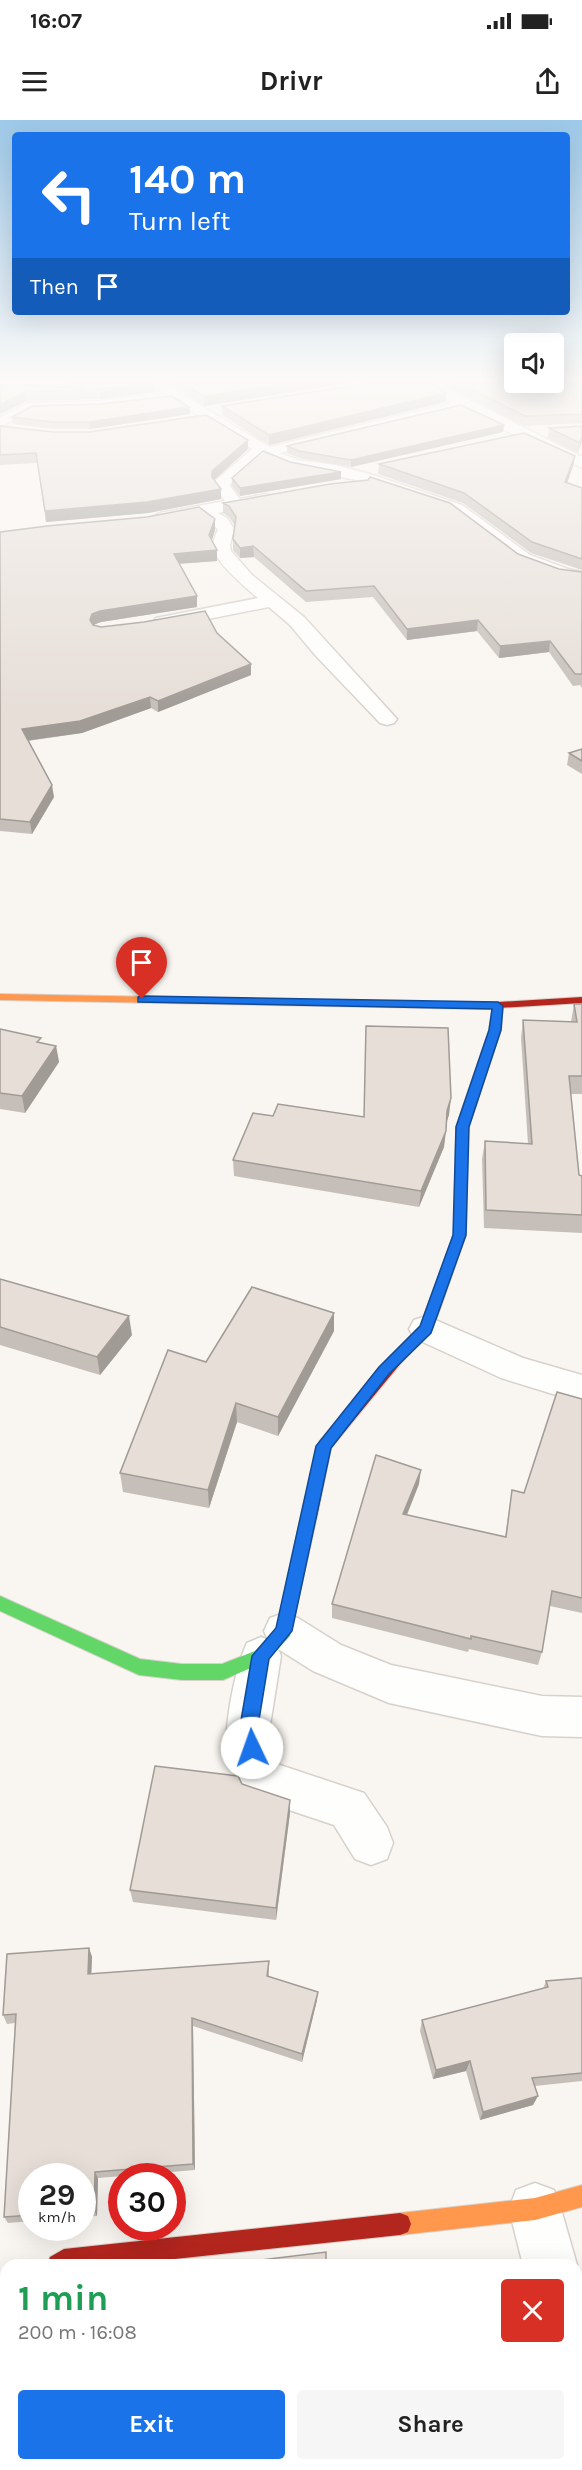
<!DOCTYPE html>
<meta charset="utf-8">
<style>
:root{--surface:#fff;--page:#f6f6f6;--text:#222;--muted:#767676;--accent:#1a73e8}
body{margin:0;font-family:Karla,sans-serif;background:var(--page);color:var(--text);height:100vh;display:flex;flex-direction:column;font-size:22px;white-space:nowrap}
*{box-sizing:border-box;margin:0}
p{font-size:20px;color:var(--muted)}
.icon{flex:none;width:33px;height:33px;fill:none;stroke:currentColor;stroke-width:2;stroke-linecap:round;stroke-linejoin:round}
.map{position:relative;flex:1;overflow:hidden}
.drawer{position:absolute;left:0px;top:2139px;width:582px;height:212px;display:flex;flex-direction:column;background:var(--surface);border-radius:18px 18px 0 0;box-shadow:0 6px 24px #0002}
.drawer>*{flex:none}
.banner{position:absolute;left:12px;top:12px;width:558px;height:183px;border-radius:6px;box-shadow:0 6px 24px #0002;background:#1a73e8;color:#fff;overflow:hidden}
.fabs{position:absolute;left:504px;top:213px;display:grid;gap:12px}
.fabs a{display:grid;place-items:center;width:60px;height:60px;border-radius:6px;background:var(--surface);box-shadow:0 6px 24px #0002;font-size:30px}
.speed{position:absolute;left:18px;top:2043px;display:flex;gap:12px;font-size:30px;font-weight:700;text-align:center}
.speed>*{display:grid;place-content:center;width:78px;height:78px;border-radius:50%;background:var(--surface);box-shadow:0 6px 24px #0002;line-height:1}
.speed small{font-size:15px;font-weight:400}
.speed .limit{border:9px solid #d22;background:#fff;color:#111}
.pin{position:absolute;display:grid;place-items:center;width:51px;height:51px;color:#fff;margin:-62px -26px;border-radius:50% 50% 50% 0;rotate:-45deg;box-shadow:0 0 6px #0007}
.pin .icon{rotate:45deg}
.me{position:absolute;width:66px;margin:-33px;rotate:357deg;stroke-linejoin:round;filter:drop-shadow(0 0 4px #0008)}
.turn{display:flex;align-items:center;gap:21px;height:126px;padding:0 18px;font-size:27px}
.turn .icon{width:78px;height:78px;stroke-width:2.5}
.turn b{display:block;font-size:42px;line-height:51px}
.then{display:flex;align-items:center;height:57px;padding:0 18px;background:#0003;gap:12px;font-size:22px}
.round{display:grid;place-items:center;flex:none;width:63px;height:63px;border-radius:6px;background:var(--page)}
.headline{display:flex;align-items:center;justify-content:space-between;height:102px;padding:0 18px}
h1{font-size:36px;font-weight:700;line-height:45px;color:#1e9e55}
.cta{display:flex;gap:12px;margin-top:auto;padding:12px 18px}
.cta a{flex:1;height:69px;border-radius:6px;background:var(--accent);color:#fff;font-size:24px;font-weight:700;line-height:69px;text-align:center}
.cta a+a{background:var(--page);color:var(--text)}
.status{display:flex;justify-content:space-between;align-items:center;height:42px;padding:0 30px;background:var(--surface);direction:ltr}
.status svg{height:16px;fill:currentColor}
header{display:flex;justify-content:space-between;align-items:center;height:78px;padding:0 18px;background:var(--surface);font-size:27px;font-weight:700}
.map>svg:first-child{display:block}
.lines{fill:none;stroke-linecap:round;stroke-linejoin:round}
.street-casing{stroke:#d7d1cb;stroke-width:3}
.fast-casing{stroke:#d9d2cb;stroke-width:2}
.slow-casing{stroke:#d9d2cb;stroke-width:2}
.jam-casing{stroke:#d9d2cb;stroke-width:2}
.street{fill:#fefefd;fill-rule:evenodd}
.fast{fill:#63d668;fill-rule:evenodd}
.slow{fill:#ff974d;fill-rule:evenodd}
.jam{fill:#b3261e;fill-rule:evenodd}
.wall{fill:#c6bfb9}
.shaded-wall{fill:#a19b96}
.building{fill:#e6ded7;stroke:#a19b96;stroke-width:1.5}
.route{fill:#1a73e8;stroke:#114b97;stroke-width:1.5}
</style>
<div class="status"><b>16:07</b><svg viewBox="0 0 49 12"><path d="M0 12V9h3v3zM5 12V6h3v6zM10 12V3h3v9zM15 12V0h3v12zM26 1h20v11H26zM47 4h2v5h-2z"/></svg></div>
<header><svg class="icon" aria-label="menu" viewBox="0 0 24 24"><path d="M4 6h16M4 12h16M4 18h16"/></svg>Drivr<svg class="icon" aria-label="share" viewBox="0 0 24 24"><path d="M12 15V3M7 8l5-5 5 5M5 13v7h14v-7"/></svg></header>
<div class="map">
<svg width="582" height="2350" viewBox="0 0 582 2350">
<rect width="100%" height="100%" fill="#f9f5f0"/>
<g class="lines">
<defs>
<g id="street">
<path d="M147,263h17l105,64 182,-44 -32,-20h17l146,74v11l-121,-59 -181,44 18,7 38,5 37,10 89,30 68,50 38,14 14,3v10l-24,-4 -40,-15 -68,-52 -89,-30 -71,-14 -27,-11 -32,27 -1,3 10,13 26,-5 6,2 2,3 -2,3 -54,11 9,5 7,11 -4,16 1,6 21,24 52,42 93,102 -3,4 -7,2 -7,-2 -64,-67 -26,-31 -21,-18 -106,21 -7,-2 -2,-4 2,-4 102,-20c-12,-10 -42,-35 -45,-50 -1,-6 3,-13 5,-19l-18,-13 -40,7 -8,-5 8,-5 65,-12 -11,-15 1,-5 37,-32z"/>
<polygon points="141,276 146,277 148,280 146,283 100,289 32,291 0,307 0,297 28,283 100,281"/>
<polygon points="426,1196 523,1238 582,1255 582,1283 501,1258 414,1218 409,1209 414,1200"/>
<path d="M284,1493l14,5 43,27 50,20 151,31 40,1v40l-40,-1 -153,-33 -76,-32 -35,-22 3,7 -12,76 8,32 87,29 23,34 6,16 -6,16 -16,6 -16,-6 -21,-34 -90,-30c-7,-16 -18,-47 -17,-64 1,-23 10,-68 20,-88l14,-6 7,3 -4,-9 6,-13z"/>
<polygon points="535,2063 554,2070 561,2089 577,2145 576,2147 576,2145 523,2145 509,2089 516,2070"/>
<polygon points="6,2162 6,2220 0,2222 0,2164"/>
<polygon points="576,2210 582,2213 582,2288 576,2285"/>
</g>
<g id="fast">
<polygon points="498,883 503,886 501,910 468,1007 466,1115 433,1209 401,1243 391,1243 389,1239 420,1206 454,1115 456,1007 489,910 493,886"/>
<polygon points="309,1389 314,1391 317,1396 290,1516 267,1541 223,1560 182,1560 139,1555 0,1491 0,1476 140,1539 182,1544 222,1544 255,1531 277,1508 301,1396 304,1391"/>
</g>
<g id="slow">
<polygon points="0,874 483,883 488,886 483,889 0,880"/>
<polygon points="582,2065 582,2087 535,2100 400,2115 392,2112 389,2104 392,2096 400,2093 535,2078"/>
</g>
<g id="jam">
<polygon points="582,877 582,883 483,889 478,886 483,883"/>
<polygon points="396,1234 401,1235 403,1239 401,1243 331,1328 317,1396 314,1401 309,1403 304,1401 301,1396 319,1322 391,1235"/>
<polygon points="400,2093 408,2096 411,2104 408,2112 400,2115 119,2145 47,2145 50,2137 64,2129"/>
</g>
</defs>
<!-- street casing -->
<use href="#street" class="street-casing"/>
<!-- fast casing -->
<use href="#fast" class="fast-casing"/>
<!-- slow casing -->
<use href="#slow" class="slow-casing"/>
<!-- jam casing -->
<use href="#jam" class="jam-casing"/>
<!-- street -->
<use href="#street" class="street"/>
<!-- fast -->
<use href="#fast" class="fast"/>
<!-- slow -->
<use href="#slow" class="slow"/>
<!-- jam -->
<use href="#jam" class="jam"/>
</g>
<!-- wall -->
<g class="wall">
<polygon points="61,263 155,263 155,272 100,279 27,281 0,294 0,265 68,268"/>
<polygon points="169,263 348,263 204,286"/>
<polygon points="441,263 582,263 582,303 524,306"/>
<polygon points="446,273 445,282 269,325 222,295 222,286"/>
<polygon points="190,294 90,309 54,309 13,304 12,297"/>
<polygon points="0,306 53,312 248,320 248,329 214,360 221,379 148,393 46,402 37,343 0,345"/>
<polygon points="582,306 578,333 548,318 549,308"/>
<polygon points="503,312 351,347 299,338 287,333 287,326"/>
<polygon points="575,336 573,346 567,362 582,368 582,450 531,433 463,383 378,354 379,344"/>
<polygon points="290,342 341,352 341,359 240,376 232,366 232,358"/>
<polygon points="223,383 518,434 559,449 582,452 582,568 580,565 573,566 549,532 499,538 477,511 407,520 373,477 306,482 254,437 240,438 233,430 233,419 235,406 229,397 223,393"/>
<polygon points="215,399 215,410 212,420 217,441 179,444 197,487 101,502 93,505 101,507 217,513 251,555 158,592 151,588 82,613 28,621 54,677 32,714 0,711 0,412"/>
<polygon points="582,629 582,654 567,645 569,633"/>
<polygon points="574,884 582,884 582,974 571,974 579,1055 582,1056 582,1113 484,1108 482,1039 485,1021 528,1024 521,918 523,900 571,902"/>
<polygon points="366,906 449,995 446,1003 444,1027 419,1087 234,1056 233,1040 273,996 364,997"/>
<polygon points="0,909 41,923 56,926 59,942 25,993 0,989"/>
<polygon points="0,1159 132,1215 100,1255 0,1225"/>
<polygon points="334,1193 334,1211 278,1316 237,1302 209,1388 123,1372 120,1353 206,1242"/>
<polygon points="582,1279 582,1493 550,1486 542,1532 538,1545 469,1529 468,1532 332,1498 332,1484 419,1364 407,1395 505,1417 512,1370 524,1373"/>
<polygon points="290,1680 290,1693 276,1800 133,1782 130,1770"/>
<polygon points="89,1828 92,1837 91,1854 269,1841 269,1857 317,1880 302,1942 193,1906 195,2050 98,2058 97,2096 82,2097 82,2056 32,2056 32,2101 8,2103 4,2097 15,1903 7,1904 3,1895"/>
<polygon points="582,1858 582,1961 535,1966 538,1976 533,1985 480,2000 466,1951 433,1959 420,1911 422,1900 543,1869 546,1861"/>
<polygon points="447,2344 548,2344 548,2350 506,2350"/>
</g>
<!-- shaded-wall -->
<g class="shaded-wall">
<polygon points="146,263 155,263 155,272 100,279 99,269"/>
<polygon points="289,263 348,263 204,286 204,276"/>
<polygon points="26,272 27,281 0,294 0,284"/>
<polygon points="446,273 445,282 269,325 269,315"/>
<polygon points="189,287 190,294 90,309 89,302"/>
<polygon points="504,305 503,312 351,347 351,340"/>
<polygon points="582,316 582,322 578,333 580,323"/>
<polygon points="248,320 248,329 213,361 212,357 212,351"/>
<polygon points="575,336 573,346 564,372 565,362"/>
<polygon points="341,352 341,359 240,376 240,368"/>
<polygon points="221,369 221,379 148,393 46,402 45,391"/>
<polygon points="215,399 215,410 210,426 209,415"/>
<polygon points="253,426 254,437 240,438 240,428"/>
<polygon points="217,430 217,441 174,444 174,434"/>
<polygon points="197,476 197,487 101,502 93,505 90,500 92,494 100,491"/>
<polygon points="478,500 477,511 407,520 407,509"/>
<polygon points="550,521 549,532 499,538 500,526"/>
<polygon points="251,544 251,555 158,592 158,581"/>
<polygon points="150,577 151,588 82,613 24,621 22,609"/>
<polygon points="52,665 54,677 32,714 30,702"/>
<polygon points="56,926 59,942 25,993 22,976"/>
<polygon points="451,978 449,995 445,1007 447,991"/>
<polygon points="446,1011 444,1027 419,1087 421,1071"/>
<polygon points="334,1193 334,1211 278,1316 278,1297"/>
<polygon points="129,1196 132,1215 100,1255 97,1237"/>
<polygon points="236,1283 237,1302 209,1388 208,1370"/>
<polygon points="421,1350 419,1364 401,1409 403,1394"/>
<polygon points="290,1680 290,1693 276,1800 276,1788"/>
<polygon points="89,1828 92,1837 91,1863 88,1854"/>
<polygon points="318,1872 317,1880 302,1942 302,1934"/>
<polygon points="192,1898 193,1906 195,2050 193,2044"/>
<polygon points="470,1941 466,1951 433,1959 436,1950"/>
<polygon points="538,1976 533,1985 480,2000 483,1992"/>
<polygon points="95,2052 98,2058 97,2096 94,2090"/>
</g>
<!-- building -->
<g class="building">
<polygon points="75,263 148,263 99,269 26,272 0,284 0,265 83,268"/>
<polygon points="183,263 289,263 204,276"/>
<polygon points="372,263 431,263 446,273 269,315 222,286"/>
<polygon points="459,263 582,263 582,294 525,296"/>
<polygon points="172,276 189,287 89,302 53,302 12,297 32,286 100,284"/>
<polygon points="461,285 504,305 351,340 299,331 287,326"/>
<polygon points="206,295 248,320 212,351 212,357 221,369 147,382 45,391 36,333 0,335 0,306 53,312 89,312"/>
<polygon points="582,306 582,316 580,323 549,308"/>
<polygon points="524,313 575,336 565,362 582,368 582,439 532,422 464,373 379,344"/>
<polygon points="263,331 290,342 341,352 240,368 232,358"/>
<polygon points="370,357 450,383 518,434 559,449 582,452 582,554 575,554 550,521 500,526 478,500 407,509 374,466 306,471 253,426 240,428 233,419 236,397 229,386 223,383 330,364 368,360"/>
<polygon points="199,387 215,399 209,415 217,430 174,434 197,476 100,491 92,494 90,500 93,505 101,507 144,502 205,491 217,513 251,544 158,581 150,577 80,601 22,609 52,665 30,702 0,699 0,412 47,406 147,397"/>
<polygon points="582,629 582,641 569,633"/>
<polygon points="574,884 582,884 582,956 569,956 579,1055 582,1056 582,1095 486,1090 485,1021 532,1024 523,900 577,902"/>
<polygon points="366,906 448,908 451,978 447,991 446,1011 421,1071 233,1040 253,993 273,996 278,984 364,997"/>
<polygon points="0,909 41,918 37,922 56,926 22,976 0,973"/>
<polygon points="0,1159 129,1196 97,1237 0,1207"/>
<polygon points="252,1167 334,1193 278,1297 236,1283 208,1370 120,1353 168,1230 206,1242"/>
<polygon points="557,1272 582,1279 582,1478 552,1471 542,1532 471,1516 471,1519 332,1484 376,1335 421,1350 403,1394 506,1417 512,1370 524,1373"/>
<polygon points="155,1646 238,1656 242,1664 290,1680 276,1788 130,1770"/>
<polygon points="89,1828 88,1854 269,1841 267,1856 318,1872 302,1934 192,1898 193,2044 95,2052 94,2090 82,2091 82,2056 32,2056 32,2095 4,2097 16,1894 3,1895 7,1834"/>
<polygon points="582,1858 582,1953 532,1958 538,1976 483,1992 470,1941 436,1950 422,1900 548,1867 546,1861"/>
<polygon points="326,2132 326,2145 223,2145 223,2140 261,2140"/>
<rect x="215" y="2344" width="108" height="6"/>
<polygon points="473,2344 548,2344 548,2350 533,2350"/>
</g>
<!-- sky -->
<linearGradient id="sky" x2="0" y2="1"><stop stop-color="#9ec9e9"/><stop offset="0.44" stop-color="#fcfaf8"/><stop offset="1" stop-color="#fcfaf8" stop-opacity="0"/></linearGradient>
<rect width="582" height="592" fill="url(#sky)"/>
<!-- route -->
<polygon class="route" points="142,876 498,882 503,886 501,910 469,1007 466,1115 431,1213 389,1254 331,1328 292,1511 269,1539 257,1612 260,1628 258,1634 252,1637 245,1634 239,1612 252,1536 276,1508 316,1326 379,1247 420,1206 453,1115 456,1007 489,910 492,889 138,882 138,877"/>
</svg>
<div class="fabs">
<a><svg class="icon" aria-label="sound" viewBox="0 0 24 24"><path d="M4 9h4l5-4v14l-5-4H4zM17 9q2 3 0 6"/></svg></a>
</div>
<div class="speed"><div>29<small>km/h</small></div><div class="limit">30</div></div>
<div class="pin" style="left:142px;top:879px;background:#d93025"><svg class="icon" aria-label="arrive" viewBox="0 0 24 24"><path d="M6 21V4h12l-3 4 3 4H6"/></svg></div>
<svg class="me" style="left:252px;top:1628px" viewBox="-20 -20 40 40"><circle r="19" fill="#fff"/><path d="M0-13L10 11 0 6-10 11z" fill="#1a73e8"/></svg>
<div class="banner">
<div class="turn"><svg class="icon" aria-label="left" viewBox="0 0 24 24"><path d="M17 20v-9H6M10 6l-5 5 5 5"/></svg><div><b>140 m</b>Turn left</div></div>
<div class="then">Then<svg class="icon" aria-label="arrive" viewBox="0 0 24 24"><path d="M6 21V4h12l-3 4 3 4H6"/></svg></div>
</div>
<section class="drawer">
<div class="headline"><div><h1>1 min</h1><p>200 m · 16:08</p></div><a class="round" style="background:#d93025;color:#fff"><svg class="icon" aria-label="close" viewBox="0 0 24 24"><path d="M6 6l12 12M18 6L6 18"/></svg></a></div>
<div class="cta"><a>Exit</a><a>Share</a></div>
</section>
</div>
